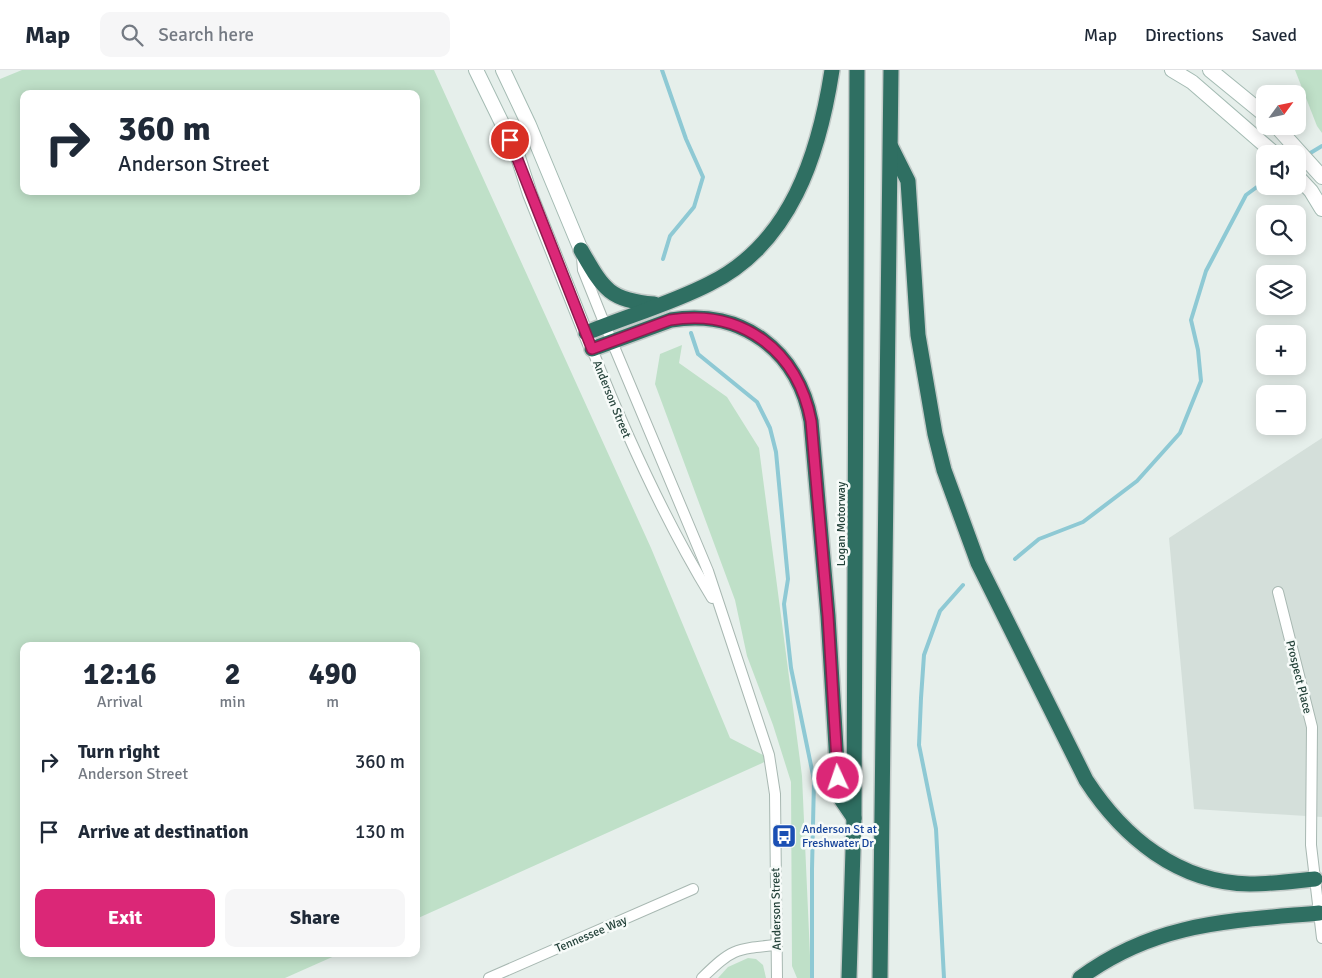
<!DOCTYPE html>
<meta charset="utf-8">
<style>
:root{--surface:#fff;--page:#f6f6f7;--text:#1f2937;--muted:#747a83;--line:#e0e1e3;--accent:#db2777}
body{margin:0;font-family:Signika,sans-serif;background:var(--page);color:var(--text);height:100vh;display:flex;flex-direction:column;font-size:19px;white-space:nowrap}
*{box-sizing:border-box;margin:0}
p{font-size:16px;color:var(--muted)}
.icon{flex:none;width:28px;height:28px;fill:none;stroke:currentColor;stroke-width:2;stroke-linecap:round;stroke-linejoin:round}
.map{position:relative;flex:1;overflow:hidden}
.panel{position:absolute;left:20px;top:572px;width:400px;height:315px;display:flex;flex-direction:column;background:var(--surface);border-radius:10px;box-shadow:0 2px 12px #0003}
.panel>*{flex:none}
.hud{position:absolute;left:20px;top:20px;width:400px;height:105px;border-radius:10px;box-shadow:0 2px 12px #0003;background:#fff;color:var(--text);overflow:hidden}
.needle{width:32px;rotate:57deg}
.buttons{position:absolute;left:1256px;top:15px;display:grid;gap:10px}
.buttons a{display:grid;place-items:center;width:50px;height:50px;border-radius:10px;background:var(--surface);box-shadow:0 2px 12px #0003;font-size:25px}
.pin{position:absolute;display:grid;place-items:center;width:42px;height:42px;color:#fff;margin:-21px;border:2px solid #fff;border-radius:50%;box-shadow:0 1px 5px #0007}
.me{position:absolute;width:55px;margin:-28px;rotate:357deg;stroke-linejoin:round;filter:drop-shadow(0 0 4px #0008)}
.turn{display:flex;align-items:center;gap:18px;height:105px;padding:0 15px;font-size:22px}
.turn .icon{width:65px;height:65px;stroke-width:2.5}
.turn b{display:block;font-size:35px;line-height:42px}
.eta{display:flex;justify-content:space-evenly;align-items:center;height:85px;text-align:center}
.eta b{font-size:30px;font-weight:700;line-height:35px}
.cta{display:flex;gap:10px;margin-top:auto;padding:10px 15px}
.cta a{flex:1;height:58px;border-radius:10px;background:var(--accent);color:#fff;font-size:20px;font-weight:700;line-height:58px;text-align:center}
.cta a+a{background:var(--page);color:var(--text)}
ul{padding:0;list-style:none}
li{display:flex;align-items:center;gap:15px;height:70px;padding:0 15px}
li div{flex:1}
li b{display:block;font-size:19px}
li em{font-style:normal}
header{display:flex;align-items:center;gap:30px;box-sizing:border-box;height:70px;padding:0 25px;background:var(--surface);border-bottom:1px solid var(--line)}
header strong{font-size:24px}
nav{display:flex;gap:28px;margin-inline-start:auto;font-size:18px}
.search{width:350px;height:45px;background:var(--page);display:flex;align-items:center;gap:12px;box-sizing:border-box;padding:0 18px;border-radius:10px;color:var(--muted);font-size:19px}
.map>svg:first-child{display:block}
.built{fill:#d4dfda}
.green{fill:#bfe0c8;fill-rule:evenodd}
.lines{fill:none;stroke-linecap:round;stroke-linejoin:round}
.stream{stroke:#8ec9d4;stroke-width:4}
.minor-casing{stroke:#a8b8b2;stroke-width:12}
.secondary-casing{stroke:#a4bbb3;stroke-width:16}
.motorway-casing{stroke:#c2cac8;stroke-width:18}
.minor{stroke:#fff;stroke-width:10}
.secondary{stroke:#fff;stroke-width:14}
.motorway{stroke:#2f6f62;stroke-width:15}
.route-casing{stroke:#8e194d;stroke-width:12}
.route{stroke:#db2777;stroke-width:9}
.labels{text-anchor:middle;stroke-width:5;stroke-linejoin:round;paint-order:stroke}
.street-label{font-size:12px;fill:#24423a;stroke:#f7fbf9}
.transit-label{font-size:12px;fill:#164399;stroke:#f7fbf9;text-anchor:start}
</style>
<header>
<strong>Map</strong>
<div class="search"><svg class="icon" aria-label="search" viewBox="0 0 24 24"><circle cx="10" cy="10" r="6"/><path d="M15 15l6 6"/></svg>Search here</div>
<nav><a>Map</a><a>Directions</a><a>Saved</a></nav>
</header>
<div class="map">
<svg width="1322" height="908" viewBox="0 0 1322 908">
<rect width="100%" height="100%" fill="#e6efeb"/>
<!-- built -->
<polygon class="built" points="1322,368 1322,747 1194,739 1169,468"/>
<!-- green -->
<g class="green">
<path d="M22,0h412l217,478 79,190 41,21 -355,160v-273h-392v308h315l-54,24h-285v-899zM24,24h392v97h-392z"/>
<polygon points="1295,0 1322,0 1322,63 1317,56"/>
<polygon points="682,275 679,293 727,327 759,378 802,706 811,908 797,908 792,896 791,712 773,655 747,586 735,530 655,314 660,284"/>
<polygon points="748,888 756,889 763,895 766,908 718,908 728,897"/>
</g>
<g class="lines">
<!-- stream -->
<g class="stream">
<polyline points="662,0 686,69 703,107 694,137 670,166 663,189"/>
<polyline points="1307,85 1322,76"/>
<polyline points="691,263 698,284 757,332 770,358 776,382 788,509 784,534 791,598 814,710 812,799 812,908"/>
<polyline points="1015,489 1039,469 1083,452 1137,411 1180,363 1201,311 1198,280 1191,250 1206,201 1246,125 1265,111"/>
<polyline points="944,908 936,759 919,675 921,628 924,585 940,541 963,515"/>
</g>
<defs>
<g id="minor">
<polyline points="582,187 583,200 605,255 708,501 769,685 775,724 777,908"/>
<path d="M592,279c34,86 72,170 120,249"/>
<polyline points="1278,522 1312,657 1311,775 1322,868"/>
<polyline points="489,908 693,819"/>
<path d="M702,908c30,-29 32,-29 74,-33"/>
</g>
<g id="secondary">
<polyline points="476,0 517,84 530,124 592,279"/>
<polyline points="503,0 529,55 581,180"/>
<polyline points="1172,0 1192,12 1275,84"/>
<polyline points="1210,0 1265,45"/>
<polyline points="1276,56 1322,107"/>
<polyline points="1298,107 1311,121 1322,139"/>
</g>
<g id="motorway">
<path d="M891,77l17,34 10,154 17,99 9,36 34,93 108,217c37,57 92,103 164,104 22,0 44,-3 65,-5"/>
<path d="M581,180c22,38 27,50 73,54"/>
<path d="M586,263c41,-17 84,-29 123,-49 82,-40 110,-130 123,-214"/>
<path d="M592,279l79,-29c71,-12 127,31 140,101l17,195 11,180 15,22"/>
<polyline points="849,908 854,748 857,0"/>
<polyline points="880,908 891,0"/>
<path d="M1080,908c76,-56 149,-57 239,-65"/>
</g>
</defs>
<!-- minor casing -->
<use href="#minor" class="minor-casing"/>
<!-- secondary casing -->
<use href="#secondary" class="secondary-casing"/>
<!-- motorway casing -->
<use href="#motorway" class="motorway-casing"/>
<!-- minor -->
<use href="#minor" class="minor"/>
<!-- secondary -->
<use href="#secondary" class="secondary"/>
<!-- motorway -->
<use href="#motorway" class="motorway"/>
</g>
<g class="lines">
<defs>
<path id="route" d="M510,70l82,209 78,-29c72,-12 128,31 141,101l17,195 10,162"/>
</defs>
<!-- route casing -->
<use href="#route" class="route-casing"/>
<!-- route -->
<use href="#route" class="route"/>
</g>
<!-- icons -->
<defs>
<symbol id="bus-square" viewBox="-11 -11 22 22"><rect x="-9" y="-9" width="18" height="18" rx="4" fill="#1a4fb4" stroke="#f7fbf9"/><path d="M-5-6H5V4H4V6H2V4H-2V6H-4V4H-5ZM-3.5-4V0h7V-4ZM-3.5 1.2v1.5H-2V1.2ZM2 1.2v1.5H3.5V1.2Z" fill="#fff"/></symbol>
</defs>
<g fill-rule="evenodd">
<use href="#bus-square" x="770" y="752" width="28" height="28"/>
</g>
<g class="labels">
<!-- street labels -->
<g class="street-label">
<text transform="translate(612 329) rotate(68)" y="4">Anderson Street</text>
<text transform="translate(841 454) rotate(-90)" y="4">Logan Motorway</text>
<text transform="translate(1299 607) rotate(76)" y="4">Prospect Place</text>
<text transform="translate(776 839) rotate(-91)" y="4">Anderson Street</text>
<text transform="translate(591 864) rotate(-23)" y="4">Tennessee Way</text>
</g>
<!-- transit labels -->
<g class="transit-label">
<text x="802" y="763">Anderson St at<tspan x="802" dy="14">Freshwater Dr</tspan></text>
</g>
</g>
</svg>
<div class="buttons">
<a><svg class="needle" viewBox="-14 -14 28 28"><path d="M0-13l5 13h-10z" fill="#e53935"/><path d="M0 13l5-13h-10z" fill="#747a83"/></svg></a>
<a><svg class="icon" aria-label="sound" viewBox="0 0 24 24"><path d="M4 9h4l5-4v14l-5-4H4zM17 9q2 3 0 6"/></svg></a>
<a><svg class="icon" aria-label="search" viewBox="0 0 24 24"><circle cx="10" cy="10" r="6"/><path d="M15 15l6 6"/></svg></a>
<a><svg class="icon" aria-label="layers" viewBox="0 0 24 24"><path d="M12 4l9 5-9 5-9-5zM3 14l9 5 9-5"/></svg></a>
<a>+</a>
<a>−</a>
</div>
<div class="pin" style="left:510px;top:70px;background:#d93025"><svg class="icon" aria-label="arrive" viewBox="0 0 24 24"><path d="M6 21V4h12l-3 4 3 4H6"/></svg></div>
<svg class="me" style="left:838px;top:708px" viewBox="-20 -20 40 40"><circle r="17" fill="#db2777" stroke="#fff" stroke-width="3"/><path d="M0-11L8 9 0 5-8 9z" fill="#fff"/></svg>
<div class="hud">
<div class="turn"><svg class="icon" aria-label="right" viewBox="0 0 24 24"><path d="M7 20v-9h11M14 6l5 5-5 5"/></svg><div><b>360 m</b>Anderson Street</div></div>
</div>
<section class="panel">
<div class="eta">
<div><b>12:16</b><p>Arrival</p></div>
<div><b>2</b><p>min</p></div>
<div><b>490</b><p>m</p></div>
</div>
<ul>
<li><svg class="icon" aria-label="right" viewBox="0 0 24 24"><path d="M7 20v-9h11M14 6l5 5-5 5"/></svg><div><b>Turn right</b><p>Anderson Street</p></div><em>360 m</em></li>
<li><svg class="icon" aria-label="arrive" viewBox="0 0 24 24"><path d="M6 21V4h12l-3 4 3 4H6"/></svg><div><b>Arrive at destination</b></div><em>130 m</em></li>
</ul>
<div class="cta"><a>Exit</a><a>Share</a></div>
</section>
</div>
